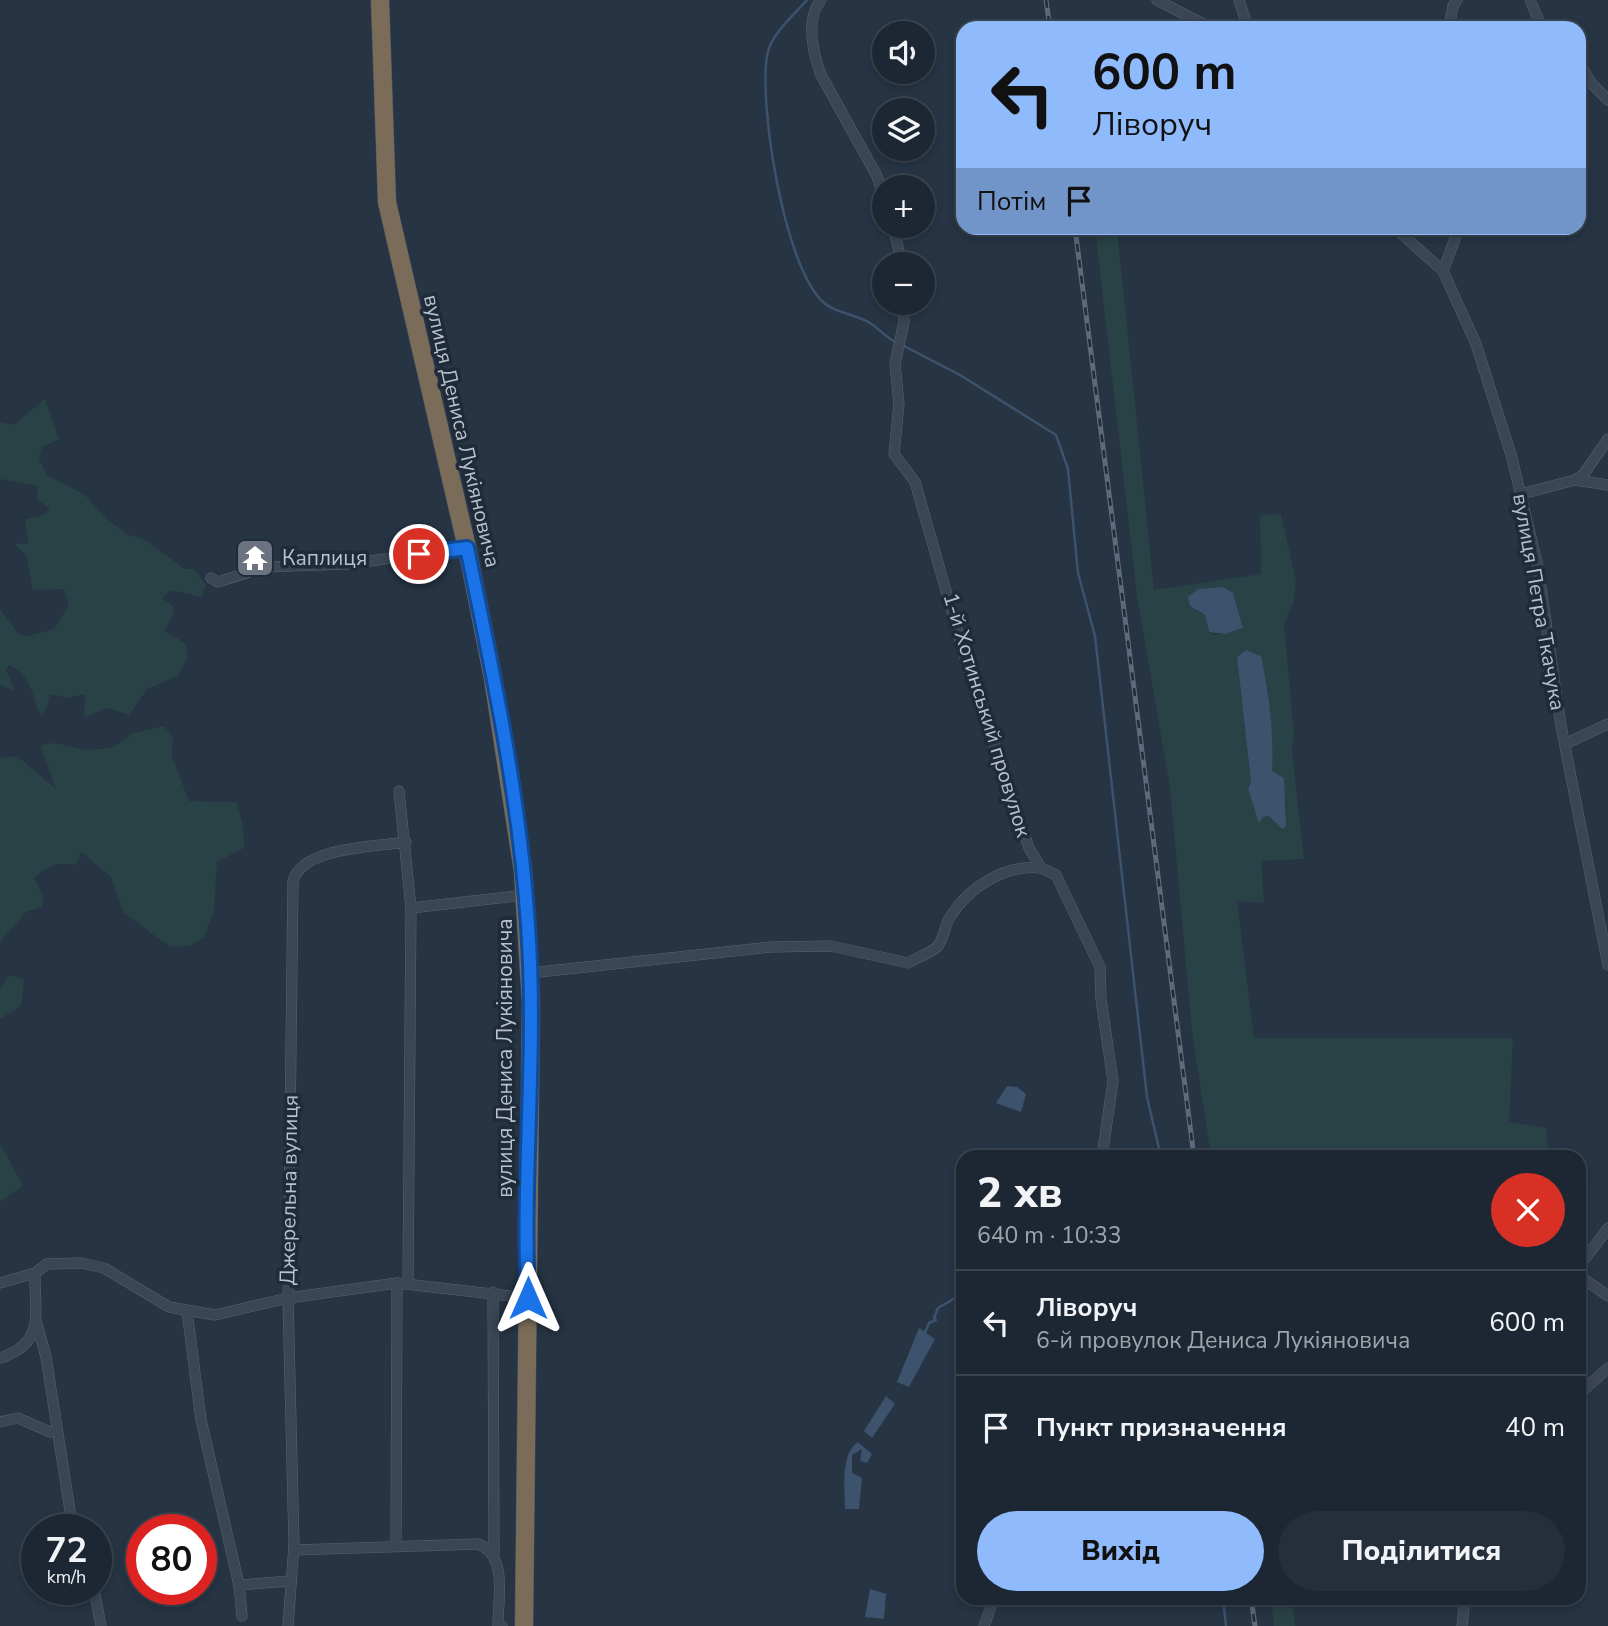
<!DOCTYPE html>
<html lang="uk">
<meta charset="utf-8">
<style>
:root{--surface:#1c2733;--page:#252f3b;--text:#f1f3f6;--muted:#a0a5ac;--line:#3a444e;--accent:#8fbbfc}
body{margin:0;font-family:"Nunito Sans",sans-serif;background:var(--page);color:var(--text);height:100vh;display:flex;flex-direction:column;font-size:26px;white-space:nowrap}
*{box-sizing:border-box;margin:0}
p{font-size:23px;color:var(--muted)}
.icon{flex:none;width:38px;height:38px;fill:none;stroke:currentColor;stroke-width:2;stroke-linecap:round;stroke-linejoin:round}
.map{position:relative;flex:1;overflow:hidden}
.sheet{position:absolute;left:956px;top:1150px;width:630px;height:455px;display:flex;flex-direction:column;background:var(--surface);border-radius:21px;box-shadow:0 4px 10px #0003,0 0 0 2px var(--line)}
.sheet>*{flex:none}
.top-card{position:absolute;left:956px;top:21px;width:630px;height:214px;border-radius:21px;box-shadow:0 4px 10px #0003,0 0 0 2px var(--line);background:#8fbbfc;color:#111;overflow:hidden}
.controls{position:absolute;left:872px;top:21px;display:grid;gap:14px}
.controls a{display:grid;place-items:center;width:63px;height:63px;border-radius:50%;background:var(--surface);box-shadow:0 4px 10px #0003,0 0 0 2px var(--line);font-size:35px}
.speed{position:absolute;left:21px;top:1514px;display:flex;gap:14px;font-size:35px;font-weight:700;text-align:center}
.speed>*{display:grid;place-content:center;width:91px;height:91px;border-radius:50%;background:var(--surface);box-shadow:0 4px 10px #0003,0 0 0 2px var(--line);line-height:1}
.speed small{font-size:18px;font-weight:400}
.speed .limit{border:10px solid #d22;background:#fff;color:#111}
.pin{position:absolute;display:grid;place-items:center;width:60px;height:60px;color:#fff;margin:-30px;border:4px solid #fff;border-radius:50%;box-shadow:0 2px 7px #0007}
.me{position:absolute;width:77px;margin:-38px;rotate:0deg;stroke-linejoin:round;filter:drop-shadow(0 0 5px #0008)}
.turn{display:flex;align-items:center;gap:24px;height:147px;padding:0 21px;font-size:32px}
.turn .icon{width:91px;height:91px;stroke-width:2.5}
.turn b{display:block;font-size:49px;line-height:60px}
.then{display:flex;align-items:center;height:66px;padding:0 21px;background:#0003;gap:14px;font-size:26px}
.round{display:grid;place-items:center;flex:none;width:74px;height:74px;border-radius:37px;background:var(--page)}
.overview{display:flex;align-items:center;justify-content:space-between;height:119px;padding:0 21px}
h1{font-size:42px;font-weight:800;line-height:52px}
.cta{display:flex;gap:14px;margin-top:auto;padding:14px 21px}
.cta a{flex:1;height:80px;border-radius:42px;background:var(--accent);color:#111;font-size:28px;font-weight:800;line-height:80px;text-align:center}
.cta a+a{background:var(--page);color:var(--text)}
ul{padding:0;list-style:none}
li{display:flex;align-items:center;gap:21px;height:105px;padding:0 21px;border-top:2px solid var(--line)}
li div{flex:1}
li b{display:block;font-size:26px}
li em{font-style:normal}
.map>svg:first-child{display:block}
.green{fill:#284245;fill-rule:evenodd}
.water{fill:#3c526d}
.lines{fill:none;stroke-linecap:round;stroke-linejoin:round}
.stream{stroke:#3c526d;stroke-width:2.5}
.street-casing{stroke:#596471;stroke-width:11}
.highway-casing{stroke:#45515e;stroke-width:19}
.street{stroke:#3b4654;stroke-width:10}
.highway{stroke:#7a6c58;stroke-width:18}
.rail-casing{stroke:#5d6a7b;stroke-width:5}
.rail{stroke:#1f2b39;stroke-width:2.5;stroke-dasharray:8;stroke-linecap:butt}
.route-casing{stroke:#114b97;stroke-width:18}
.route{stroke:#1a73e8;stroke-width:12}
.labels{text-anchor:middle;stroke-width:7;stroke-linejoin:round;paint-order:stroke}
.street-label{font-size:21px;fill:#b8c1cd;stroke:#1f2b39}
.poi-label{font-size:21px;fill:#b8c1cd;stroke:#1f2b39;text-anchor:start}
</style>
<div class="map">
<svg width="1608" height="1626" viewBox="0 0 1608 1626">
<rect width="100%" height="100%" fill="#263444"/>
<!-- green -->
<g class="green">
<path d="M1095,228h22l37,362 107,-16 -1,-59 21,-1 15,67 -3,23 -9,20 10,110 -2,17 12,108 -43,2 3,42 -27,-2 17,137h259l-4,84 37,6 3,29h-338l-19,-125 -22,-244 -33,-192zM1233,593l10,35 -27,7 -7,-3 -4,-17 -10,-5zM1246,650l14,6 10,57 2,58 15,34 -4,23 -14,-12 -6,1 -3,5 -12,-33 3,-7 -14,-125z"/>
<path d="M45,399l14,41 -17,7 -3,12 8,16 38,20 22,24 22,16 16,5 40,29h9l12,16 -4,12 -31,-7 -9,8 12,9 -2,11 -8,12 22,14 2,12 -10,20 -31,13 -18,26 -21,-7 -24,9 1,-23 -17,4 -18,-4 -3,14 -7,7c-8,-21 -9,-39 -31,-50l-3,5 9,21 -15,-6v-76l18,25 9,2 27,-7 15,-24 -5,-16 -31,1 -7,-35 -13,-12 15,1 -3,-25 16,-3 9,-7 -13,-10 1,-13 -38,-7v-57l13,3z"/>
<path d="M164,726l9,11 -1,19 17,45 47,1 7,23 1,23 -27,14 -3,48 -10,28 -15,8 -18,1 -16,-11 -32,-24 -12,-35 -30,-25 -5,13c-18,-3 -29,0 -42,13l10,19 -2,10 -16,5 -26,30v-184l17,-2 39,33 -16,-44 15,-2 30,7 27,-2 21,-15z"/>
<polygon points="9,975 24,979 21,1006 0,1019 0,989"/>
<polygon points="0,1143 23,1186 0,1202"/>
<polygon points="1271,1598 1292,1598 1295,1626 1274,1626"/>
</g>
<!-- water -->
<g class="water">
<polygon points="1223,587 1233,593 1243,628 1225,634 1209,632 1205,615 1190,606 1188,597 1198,589"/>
<path d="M1246,650l15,6c8,37 13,77 11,115l12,7 2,48 -4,3 -13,-13 -6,1 -4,6 -11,-34 3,-7 -14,-125z"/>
<polygon points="1007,1086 1017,1087 1026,1094 1021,1112 996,1103"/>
<polygon points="919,1328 935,1339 909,1387 897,1382"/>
<polygon points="886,1396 895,1404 872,1438 864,1431"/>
<path d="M858,1442l14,12 -5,9 -7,-2 2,-12 -10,6v18l10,5 -3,31h-14c0,-21 -5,-55 13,-67z"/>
<polygon points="870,1589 886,1594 884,1619 865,1617"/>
</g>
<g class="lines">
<!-- stream -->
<g class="stream">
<path d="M807,0c-14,16 -37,35 -40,56 -8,51 17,208 55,245 12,12 33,13 48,22 9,6 16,14 25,19"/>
<polyline points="902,345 960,375 1056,435 1068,469 1078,573 1095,636 1147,1097 1161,1157"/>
<polyline points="924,1335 929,1323 936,1320 934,1318 938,1308 962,1294"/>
<polyline points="1223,1598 1226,1626"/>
</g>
<defs>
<g id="street">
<path d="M821,0c-16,19 -8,53 0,75l56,101 7,22"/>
<polyline points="1157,0 1211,28"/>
<polyline points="1239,0 1248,28"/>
<polyline points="1530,0 1542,28"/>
<polyline points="1449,28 1453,6 1457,0"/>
<polyline points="1578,61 1592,84 1608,100"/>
<polyline points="893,226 902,264"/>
<polyline points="1395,228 1443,271 1476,344 1512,458 1538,567 1561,726 1608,965"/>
<polyline points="1443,271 1459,228"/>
<polyline points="903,303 904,322 895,364 899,404 894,454 915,482 966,661 1029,848 1041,868 1056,875 1100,967 1101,999 1113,1081 1102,1157"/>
<polyline points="1575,480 1608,485"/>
<polyline points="1521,494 1575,480 1583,475 1608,439"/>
<polyline points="211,578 218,582 265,567 347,564 467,548"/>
<polyline points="1565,744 1608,724"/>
<polyline points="399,791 411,908 408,1283"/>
<polyline points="411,908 525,895"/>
<path d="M530,973l241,-26 60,-1 77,17c9,-6 21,-9 29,-16 7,-7 7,-21 13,-30 19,-30 55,-53 91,-49"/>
<polyline points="1578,1268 1608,1228"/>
<polyline points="1578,1275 1608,1296"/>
<polyline points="0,1283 35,1273 47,1264 81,1263 104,1268 169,1307 215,1315 288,1298 397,1283 528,1298"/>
<polyline points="493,1292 494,1554"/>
<polyline points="187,1311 201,1420 239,1585 291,1581"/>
<polyline points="37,1324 46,1357 71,1517 76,1530"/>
<path d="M0,1358c47,-15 34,-46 35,-85"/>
<polyline points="1578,1395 1608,1368"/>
<polyline points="0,1422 18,1418 50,1432 57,1430"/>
<polyline points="396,1546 397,1283"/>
<path d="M294,1550l184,-6c30,11 20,55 20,81l4,1"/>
<polyline points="239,1585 242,1616"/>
<polyline points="94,1589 101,1626"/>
<path d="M288,1626l6,-81 -6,-247 5,-417c9,-34 82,-34 113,-39"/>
<polyline points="984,1626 994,1598"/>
<polyline points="1462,1626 1465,1598"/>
</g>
<polyline id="highway" points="380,0 387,202 467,548 493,678 523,871 531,1003 524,1626"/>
</defs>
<!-- street casing -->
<use href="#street" class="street-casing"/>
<!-- highway casing -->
<use href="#highway" class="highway-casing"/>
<!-- street -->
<use href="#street" class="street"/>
<!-- highway -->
<use href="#highway" class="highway"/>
<defs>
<g id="rail">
<polyline points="1046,0 1050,28"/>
<polyline points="1075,228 1194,1157"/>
<polyline points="1251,1598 1255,1626"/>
</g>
</defs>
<!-- rail casing -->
<use href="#rail" class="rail-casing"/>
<!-- rail -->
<use href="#rail" class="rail"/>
</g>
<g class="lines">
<defs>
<path id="route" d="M419,554l48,-6c26,124 53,251 61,378 9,124 -6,248 0,372"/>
</defs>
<!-- route casing -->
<use href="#route" class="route-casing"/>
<!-- route -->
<use href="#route" class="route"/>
</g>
<!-- icons -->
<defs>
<symbol id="temple-square" viewBox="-11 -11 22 22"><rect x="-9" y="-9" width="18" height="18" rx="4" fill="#6b7280" stroke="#1f2b39"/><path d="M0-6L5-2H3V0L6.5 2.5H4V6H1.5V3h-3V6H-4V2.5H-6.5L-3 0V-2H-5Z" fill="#fff"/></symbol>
</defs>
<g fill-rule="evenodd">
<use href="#temple-square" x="233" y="536" width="44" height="44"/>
</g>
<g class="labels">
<!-- street labels -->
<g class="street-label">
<text transform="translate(462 431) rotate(77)" y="7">вулиця Дениса Лукіяновича</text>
<text transform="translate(1539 602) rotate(80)" y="7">вулиця Петра Ткачука</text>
<text transform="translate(987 715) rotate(73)" y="7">1-й Хотинський провулок</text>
<text transform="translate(505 1058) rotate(-90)" y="7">вулиця Дениса Лукіяновича</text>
<text transform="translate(289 1190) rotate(-89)" y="7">Джерельна вулиця</text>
</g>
<!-- poi labels -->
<g class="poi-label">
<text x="282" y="565">Каплиця</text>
</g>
</g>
</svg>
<div class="controls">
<a><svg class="icon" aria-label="sound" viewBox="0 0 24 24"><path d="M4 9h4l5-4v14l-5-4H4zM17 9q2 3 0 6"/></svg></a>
<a><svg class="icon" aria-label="layers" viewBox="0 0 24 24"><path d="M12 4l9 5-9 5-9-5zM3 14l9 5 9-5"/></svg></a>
<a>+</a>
<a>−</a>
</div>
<div class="speed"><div>72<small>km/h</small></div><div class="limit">80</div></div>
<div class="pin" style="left:419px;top:554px;background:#d93025"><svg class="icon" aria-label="arrive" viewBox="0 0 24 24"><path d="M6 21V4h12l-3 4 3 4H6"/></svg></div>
<svg class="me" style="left:528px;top:1298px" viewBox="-20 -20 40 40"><path d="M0-17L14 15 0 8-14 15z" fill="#1a73e8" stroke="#fff" stroke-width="4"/></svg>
<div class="top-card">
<div class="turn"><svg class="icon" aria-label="left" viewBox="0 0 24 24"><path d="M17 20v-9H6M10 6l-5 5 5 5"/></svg><div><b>600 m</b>Ліворуч</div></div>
<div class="then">Потім<svg class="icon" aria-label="arrive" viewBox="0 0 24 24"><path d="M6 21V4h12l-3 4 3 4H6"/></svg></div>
</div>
<section class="sheet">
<div class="overview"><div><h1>2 хв</h1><p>640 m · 10:33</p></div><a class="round" style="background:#d93025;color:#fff"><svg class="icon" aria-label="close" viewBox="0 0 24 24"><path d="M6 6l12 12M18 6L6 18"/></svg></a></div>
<ul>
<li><svg class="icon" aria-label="left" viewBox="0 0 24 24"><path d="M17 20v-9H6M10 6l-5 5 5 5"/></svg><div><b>Ліворуч</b><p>6-й провулок Дениса Лукіяновича</p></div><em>600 m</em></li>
<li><svg class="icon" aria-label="arrive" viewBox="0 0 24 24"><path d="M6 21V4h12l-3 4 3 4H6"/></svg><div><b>Пункт призначення</b></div><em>40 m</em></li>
</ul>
<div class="cta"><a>Вихід</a><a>Поділитися</a></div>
</section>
</div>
